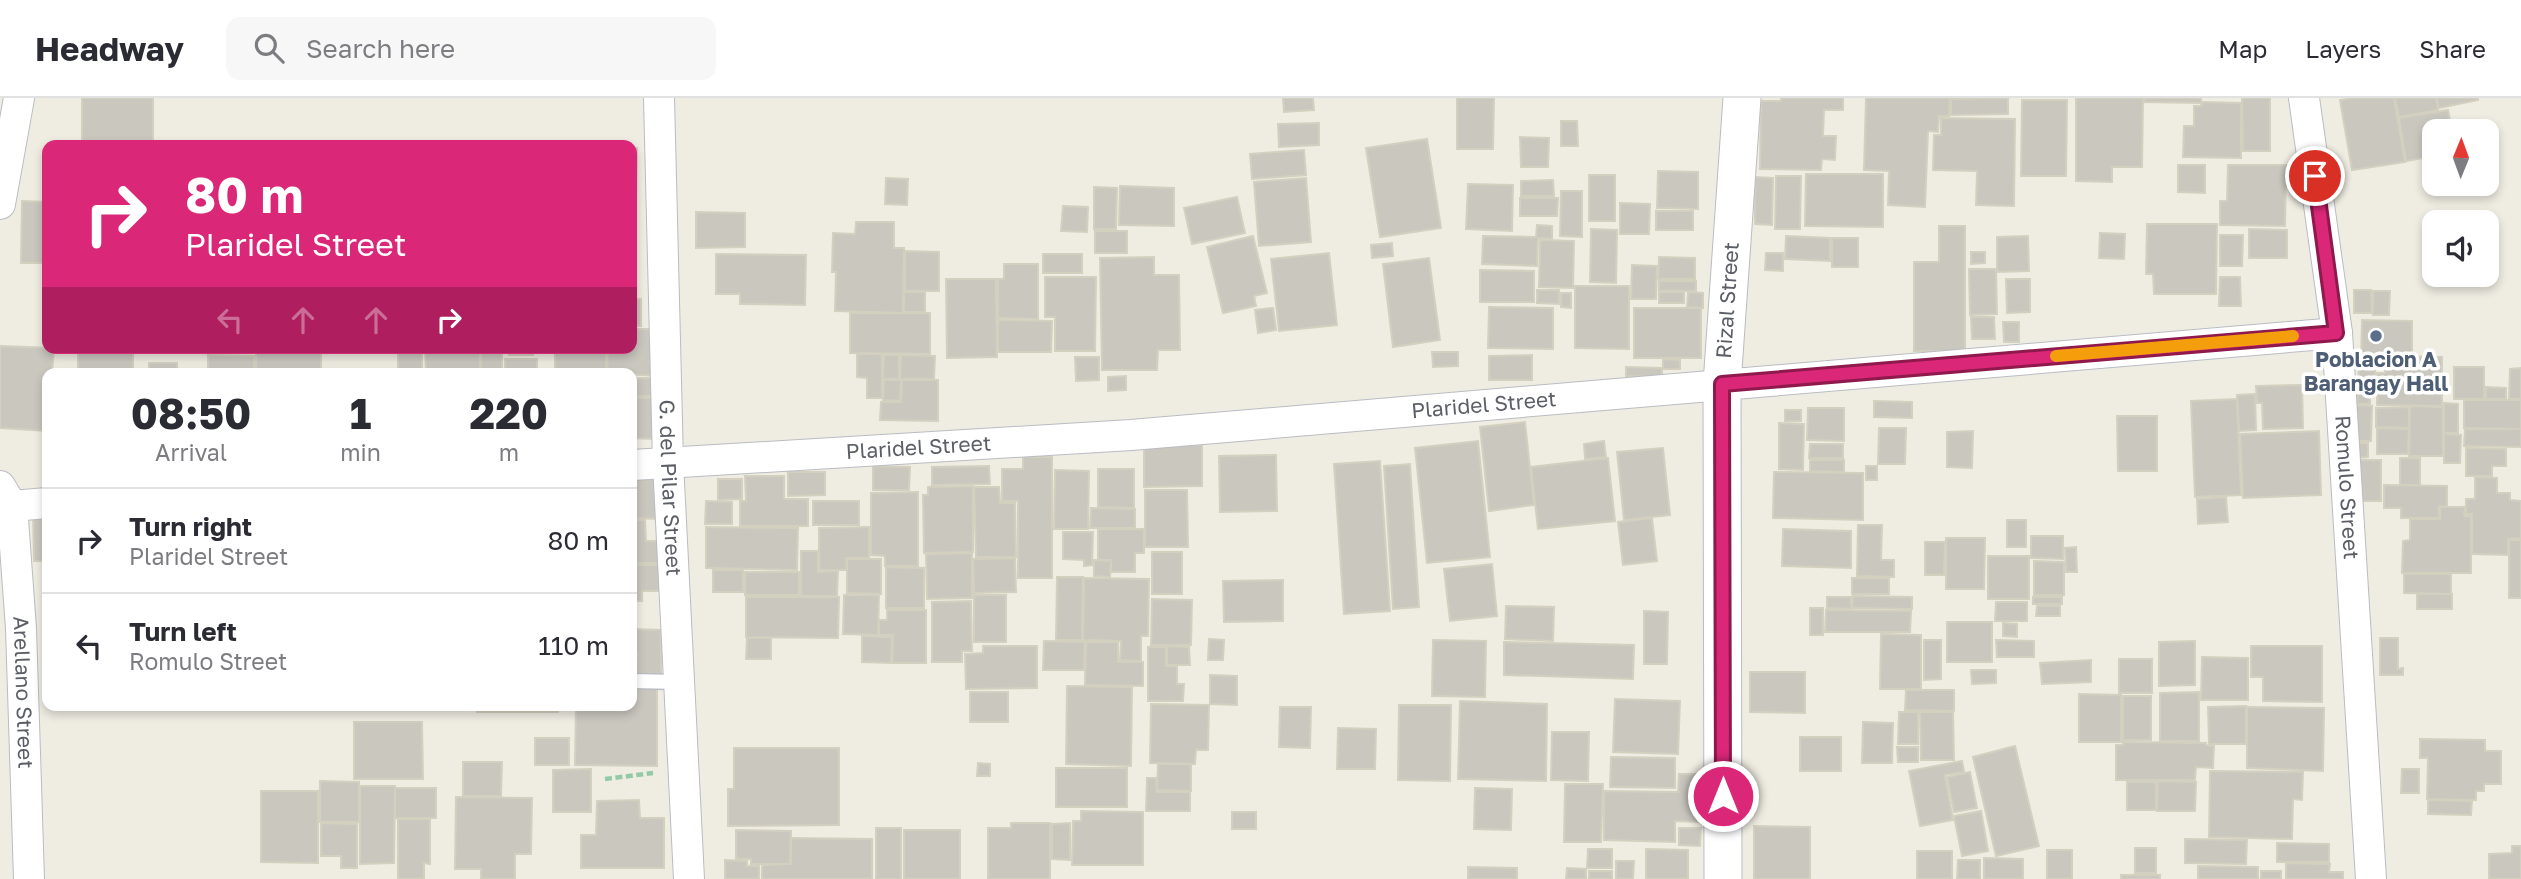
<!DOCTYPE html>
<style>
:root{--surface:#fff;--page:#f7f7f7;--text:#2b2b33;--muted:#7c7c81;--line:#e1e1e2}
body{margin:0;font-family:"Golos Text",sans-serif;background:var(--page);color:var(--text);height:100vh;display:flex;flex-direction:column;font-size:26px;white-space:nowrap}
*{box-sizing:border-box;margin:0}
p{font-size:23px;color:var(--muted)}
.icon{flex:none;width:38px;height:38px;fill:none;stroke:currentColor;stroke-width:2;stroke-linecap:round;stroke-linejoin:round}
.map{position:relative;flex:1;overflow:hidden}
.side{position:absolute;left:42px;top:270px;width:595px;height:343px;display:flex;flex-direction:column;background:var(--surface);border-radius:14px;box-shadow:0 4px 10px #0003}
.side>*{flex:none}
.banner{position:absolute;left:42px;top:42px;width:595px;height:214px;border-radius:14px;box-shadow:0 4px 10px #0003;background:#db2777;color:#fff;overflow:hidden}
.needle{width:46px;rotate:1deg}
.controls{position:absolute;left:2422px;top:21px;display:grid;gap:14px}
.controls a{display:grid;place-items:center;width:77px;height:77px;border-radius:14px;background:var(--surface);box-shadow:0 4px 10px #0003;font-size:35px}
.pin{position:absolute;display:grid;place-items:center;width:60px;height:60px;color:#fff;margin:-30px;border:4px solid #fff;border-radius:50%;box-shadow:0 2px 7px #0007}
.me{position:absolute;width:77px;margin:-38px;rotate:0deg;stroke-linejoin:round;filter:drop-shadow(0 0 5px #0008)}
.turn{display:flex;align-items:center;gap:24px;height:147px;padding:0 28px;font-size:32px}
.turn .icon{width:91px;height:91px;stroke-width:2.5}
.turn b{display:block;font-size:49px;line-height:60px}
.lanes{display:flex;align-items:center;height:66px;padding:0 28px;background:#0003;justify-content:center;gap:35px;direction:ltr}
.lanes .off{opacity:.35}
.eta{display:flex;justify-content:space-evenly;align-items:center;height:119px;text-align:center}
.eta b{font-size:42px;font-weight:700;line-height:49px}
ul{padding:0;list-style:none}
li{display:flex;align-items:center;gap:21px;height:105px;padding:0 28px;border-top:2px solid var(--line)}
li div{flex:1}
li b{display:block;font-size:26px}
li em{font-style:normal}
header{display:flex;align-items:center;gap:42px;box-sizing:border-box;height:98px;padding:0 35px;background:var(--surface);border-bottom:2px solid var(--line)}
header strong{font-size:33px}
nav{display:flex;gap:38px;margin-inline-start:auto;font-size:24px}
.search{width:490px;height:63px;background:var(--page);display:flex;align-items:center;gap:18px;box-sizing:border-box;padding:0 24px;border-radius:14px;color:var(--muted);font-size:26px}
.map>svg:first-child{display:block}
.building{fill:#cac7bf;stroke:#d4d0c0;stroke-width:2}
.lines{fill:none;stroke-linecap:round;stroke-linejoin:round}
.service-casing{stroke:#babcc3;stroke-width:17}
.minor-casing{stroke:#babcc3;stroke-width:32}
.tertiary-casing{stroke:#babcc3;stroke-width:39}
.path{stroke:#93c9a7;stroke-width:4.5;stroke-dasharray:7 3.5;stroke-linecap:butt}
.service{stroke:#fff;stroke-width:14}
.minor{stroke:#fff;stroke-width:30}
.tertiary{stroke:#fff;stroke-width:37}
.route-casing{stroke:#8e194d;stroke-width:18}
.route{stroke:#db2777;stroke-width:12}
.slow{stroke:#f59e0b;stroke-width:12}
.service-dot{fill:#5c6f8a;stroke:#fff;stroke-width:2.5}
.labels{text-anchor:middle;stroke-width:7;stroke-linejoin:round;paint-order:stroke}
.street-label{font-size:21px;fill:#5b5e65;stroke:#fff}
.service-label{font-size:21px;font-weight:bold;fill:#4e5e75;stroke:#fff}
</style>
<header>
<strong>Headway</strong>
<div class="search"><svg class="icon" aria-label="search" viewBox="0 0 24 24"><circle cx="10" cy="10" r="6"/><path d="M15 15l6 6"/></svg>Search here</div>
<nav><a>Map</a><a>Layers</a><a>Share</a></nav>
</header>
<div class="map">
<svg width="2521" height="781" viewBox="0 0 2521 781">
<rect width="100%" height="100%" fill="#efede2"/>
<!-- building -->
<g class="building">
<rect x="82" y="0" width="71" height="47"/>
<polygon points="1283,0 1313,0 1314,12 1284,14"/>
<polygon points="1457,0 1494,0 1493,51 1457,51"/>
<polygon points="1781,0 1843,0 1843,12 1824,12 1823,38 1836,38 1835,62 1822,61 1821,72 1760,71 1761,3 1781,3"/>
<polygon points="1866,0 1950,0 1949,18 1939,18 1938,34 1928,33 1925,109 1888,107 1889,73 1864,72"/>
<polygon points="2008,0 2008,16 1951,17 1951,1"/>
<polygon points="2076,0 2143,0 2142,69 2112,69 2112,84 2076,83"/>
<polygon points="2144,0 2201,0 2201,5 2144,4"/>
<polygon points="2242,0 2270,0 2270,53 2243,53"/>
<polygon points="2354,0 2394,0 2405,64 2352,72 2340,2"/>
<polygon points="2395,0 2436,0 2438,12 2399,19"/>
<polygon points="2437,0 2478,0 2478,2 2439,10"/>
<polygon points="2022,2 2067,2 2066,78 2021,78"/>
<polygon points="2201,4 2241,5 2241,60 2183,59 2184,28 2194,28 2194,8 2201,8"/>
<polygon points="2448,12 2452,33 2434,33 2434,58 2406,63 2399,20"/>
<polygon points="1941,20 2015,21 2014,108 1976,107 1977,73 1933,72 1934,37 1941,37"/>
<polygon points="1561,23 1577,23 1578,48 1561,48"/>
<polygon points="1319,25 1319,47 1279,49 1278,26"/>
<polygon points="1520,39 1549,40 1548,69 1521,69"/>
<polygon points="1427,41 1441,130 1380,139 1366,50"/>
<polygon points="632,50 637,50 636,106 632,106"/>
<polygon points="1304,52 1306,77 1252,81 1250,56"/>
<polygon points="2178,67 2205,67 2205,95 2178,94"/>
<polygon points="2228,67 2286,67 2285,128 2220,127 2220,103 2227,103"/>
<polygon points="1658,73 1698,74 1698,111 1657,110"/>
<polygon points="1806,76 1883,76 1883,129 1805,128"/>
<rect x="1589" y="77" width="26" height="46"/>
<polygon points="1776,78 1801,78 1800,131 1775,131"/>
<polygon points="1755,79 1773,80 1772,127 1755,126"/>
<polygon points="886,80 908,81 907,107 885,106"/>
<polygon points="1306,80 1311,144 1259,148 1254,84"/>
<polygon points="1553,82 1554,98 1521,98 1521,83"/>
<polygon points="1468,86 1513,87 1512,133 1466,131"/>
<polygon points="1120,88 1174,90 1174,128 1119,127"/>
<polygon points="1094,89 1117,90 1116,131 1094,131"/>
<polygon points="1561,93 1582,93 1582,139 1560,138"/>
<polygon points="1237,99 1245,135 1192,146 1184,110"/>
<polygon points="1520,100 1558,100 1557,118 1520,118"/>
<polygon points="22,103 47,104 47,165 21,165"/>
<polygon points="1620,105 1650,106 1649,136 1620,136"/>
<polygon points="1063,108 1088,109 1087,134 1061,133"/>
<rect x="1656" y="113" width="37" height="19"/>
<polygon points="696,114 745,115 745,149 696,150"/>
<polygon points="856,124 894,124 894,150 904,150 903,215 835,213 836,174 832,174 833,135 855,136"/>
<polygon points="2147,126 2217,126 2216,196 2154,196 2153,176 2146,176"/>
<polygon points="1537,127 1552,128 1552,141 1538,140 1537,168 1482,166 1483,138 1536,139"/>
<polygon points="1939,128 1965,128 1965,253 1914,253 1914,164 1939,164"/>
<polygon points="1591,131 1617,132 1616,185 1590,184"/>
<polygon points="2249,131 2287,132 2287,160 2249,160"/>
<rect x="1095" y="133" width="32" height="22"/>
<polygon points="2100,135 2125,136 2124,161 2099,160"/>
<polygon points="2220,137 2243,137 2242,168 2220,168"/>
<polygon points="1253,138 1267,195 1254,198 1256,208 1223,215 1207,149"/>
<polygon points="1786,138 1830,140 1830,163 1785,161"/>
<polygon points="2028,138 2029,173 1997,174 1997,139"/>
<rect x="1832" y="140" width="26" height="29"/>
<polygon points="1540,142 1574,143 1573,190 1539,189"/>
<polygon points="1392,145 1393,158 1372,160 1371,147"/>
<polygon points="905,153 939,154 939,193 905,193"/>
<polygon points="1971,154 1985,154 1985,165 1971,166"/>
<polygon points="1329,155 1337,227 1279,233 1271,161"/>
<polygon points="1766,155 1783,155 1783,173 1765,172"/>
<polygon points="716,156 806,157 805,207 740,206 740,196 716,196"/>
<rect x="1043" y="156" width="39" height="19"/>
<polygon points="1154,159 1154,177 1179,177 1180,252 1158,252 1157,272 1102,272 1100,160"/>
<polygon points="1659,159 1695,160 1695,181 1658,181"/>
<polygon points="1429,160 1440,242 1393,249 1383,166"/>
<polygon points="1004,166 1038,166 1038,221 998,220 998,181 1004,181"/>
<polygon points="1632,167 1657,168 1656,201 1631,201"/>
<polygon points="1969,171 1996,171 1997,216 1970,217"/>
<polygon points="1480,172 1534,173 1534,204 1480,204"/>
<polygon points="1045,179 1096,179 1095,253 1055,253 1055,219 1045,219"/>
<polygon points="2220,179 2240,179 2241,208 2219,208"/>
<polygon points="946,181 996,181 997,259 947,260"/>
<polygon points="2006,181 2030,181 2030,214 2007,215"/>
<rect x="1659" y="183" width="37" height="10"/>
<polygon points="1575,188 1629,188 1629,251 1575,250"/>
<polygon points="1537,192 1559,192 1559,206 1537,205"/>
<polygon points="2354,192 2371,192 2372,215 2354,215"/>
<polygon points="2373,193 2390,193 2389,217 2373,217"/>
<rect x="904" y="194" width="21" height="20"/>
<rect x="1659" y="194" width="25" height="11"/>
<polygon points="1688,194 1703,195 1703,210 1687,209"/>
<polygon points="1561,195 1571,195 1571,210 1561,209"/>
<rect x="632" y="201" width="9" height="27"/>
<polygon points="1489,209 1553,210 1553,251 1488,250"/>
<polygon points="1273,210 1276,232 1258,235 1255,212"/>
<rect x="1634" y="210" width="67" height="50"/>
<polygon points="850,215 930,215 930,256 850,255"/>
<polygon points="1971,219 1994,219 1995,241 1972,241"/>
<polygon points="998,222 1052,223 1051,254 998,254"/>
<polygon points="2362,222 2412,223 2412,257 2380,257 2380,264 2361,263"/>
<polygon points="2003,224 2019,224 2019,244 2004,244"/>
<polygon points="632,231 658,231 658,278 607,275 608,250 632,250"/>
<polygon points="0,248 54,250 52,275 47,275 47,333 0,330"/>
<rect x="78" y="250" width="55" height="25"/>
<rect x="256" y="250" width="65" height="25"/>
<rect x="398" y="250" width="24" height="25"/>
<polygon points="425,250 480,250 480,275 426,275"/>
<rect x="509" y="250" width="24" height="7"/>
<rect x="555" y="250" width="51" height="25"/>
<rect x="481" y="254" width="21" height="21"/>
<polygon points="1432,254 1458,254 1458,268 1433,269"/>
<polygon points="857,256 882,256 882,300 867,300 867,280 857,279"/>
<polygon points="208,257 254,258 254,275 208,275"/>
<polygon points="884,257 899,257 899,281 883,281"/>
<polygon points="901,257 935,258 934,281 900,281"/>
<polygon points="1532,257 1532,282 1489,282 1489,258"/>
<polygon points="2385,258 2442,259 2442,308 2377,307 2377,275 2385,275"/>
<polygon points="1075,259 1099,259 1099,282 1076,283"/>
<rect x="505" y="261" width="32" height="14"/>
<polygon points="1663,261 1680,262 1680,271 1663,271"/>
<polygon points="149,265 177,265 177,275 136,275 136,271 149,271"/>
<polygon points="2358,265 2375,265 2375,285 2359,285"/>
<polygon points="1626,269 1662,270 1662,279 1626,278"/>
<rect x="2454" y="269" width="30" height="32"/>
<polygon points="2521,270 2521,301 2509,301 2510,271"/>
<polygon points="1126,278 1126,292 1108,293 1108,279"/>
<rect x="632" y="280" width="20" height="18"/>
<polygon points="884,282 901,282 900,303 883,302"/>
<polygon points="902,282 938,282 938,323 880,322 881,304 901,304"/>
<polygon points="2358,286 2371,286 2370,306 2357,306"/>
<polygon points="2302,287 2303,330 2263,331 2262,305 2257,305 2256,288"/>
<polygon points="2486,289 2506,290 2506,301 2486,301"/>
<polygon points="2255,296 2256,332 2239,333 2237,297"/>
<polygon points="632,300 653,300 652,341 632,340"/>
<polygon points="2237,301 2241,397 2195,399 2191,303"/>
<polygon points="2464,302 2521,302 2521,331 2464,330"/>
<polygon points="1874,303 1912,304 1912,320 1874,319"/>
<polygon points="2444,305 2458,306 2458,335 2444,335"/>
<polygon points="2355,307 2372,308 2371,343 2354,343"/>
<polygon points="2410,308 2443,309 2443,358 2409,358"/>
<polygon points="2409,309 2409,330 2376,329 2376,310"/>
<polygon points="1808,310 1844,310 1844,343 1807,342"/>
<rect x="1785" y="312" width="16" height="11"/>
<polygon points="2117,318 2157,318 2157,373 2118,373"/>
<polygon points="1525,324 1534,407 1489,413 1480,329"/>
<polygon points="1779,325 1804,326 1803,372 1779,371"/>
<polygon points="1879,330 1906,330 1905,366 1878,366"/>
<polygon points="2377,330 2409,331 2408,356 2377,356"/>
<polygon points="2465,331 2521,331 2521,349 2464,348"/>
<polygon points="1973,333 1972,370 1947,369 1947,334"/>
<polygon points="2319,333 2321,397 2243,400 2240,336"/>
<polygon points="2444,336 2461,337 2460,365 2444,365"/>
<polygon points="1478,343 1490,459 1427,465 1415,350"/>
<polygon points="1604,343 1606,359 1585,361 1584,346"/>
<polygon points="2355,345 2368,345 2368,359 2355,360"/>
<polygon points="1810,346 1843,346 1843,360 1809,360"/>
<polygon points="1144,347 1202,347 1202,388 1144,389"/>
<polygon points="1663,350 1670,417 1624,422 1617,354"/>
<polygon points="2466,350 2506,351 2506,368 2492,368 2492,378 2466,378"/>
<polygon points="1276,357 1277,413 1220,414 1219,358"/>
<polygon points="1023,359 1052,359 1052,480 1018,480 1018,403 1002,403 1002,371 1023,371"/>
<polygon points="1608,360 1615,423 1538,431 1531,369"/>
<rect x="2400" y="360" width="20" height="27"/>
<polygon points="1810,362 1844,362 1844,374 1810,373"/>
<rect x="2360" y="362" width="21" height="41"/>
<polygon points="1380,363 1390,513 1344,516 1334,366"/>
<polygon points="1410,366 1419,509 1393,511 1384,368"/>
<polygon points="873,368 910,369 909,392 873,392"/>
<polygon points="989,368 990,386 932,387 932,369"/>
<rect x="1866" y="368" width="11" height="14"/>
<polygon points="1098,371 1134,371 1134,410 1098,409"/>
<polygon points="1055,372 1089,373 1088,431 1054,431"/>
<polygon points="788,374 825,374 825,397 788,398"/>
<polygon points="1774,374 1863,375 1863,422 1773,420"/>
<polygon points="745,378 784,378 784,401 808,401 808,428 740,428 740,403 746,403"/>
<polygon points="2475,379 2497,380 2497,395 2510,395 2510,402 2521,403 2521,440 2508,441 2508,457 2472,456 2472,416 2466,416 2466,401 2475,401"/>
<polygon points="632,380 661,381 660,421 632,420"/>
<polygon points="718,381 742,381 742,401 718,402"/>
<polygon points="2384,387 2447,388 2447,409 2439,408 2439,420 2401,420 2401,410 2384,410"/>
<polygon points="973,388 973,454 924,455 923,397 928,397 928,389"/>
<polygon points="974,389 999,389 1000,405 1015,405 1016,459 976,459"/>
<polygon points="1145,392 1187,392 1188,449 1145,449"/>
<polygon points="918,394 918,468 885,468 885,458 871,457 871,395"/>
<polygon points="2226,399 2228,424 2198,426 2197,401"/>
<polygon points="706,403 732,404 732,426 705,426"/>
<rect x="813" y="403" width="46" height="24"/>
<polygon points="2440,409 2465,409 2464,418 2471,418 2471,475 2402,475 2403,443 2410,442 2410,421 2440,421"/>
<polygon points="1091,410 1135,411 1135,430 1090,430"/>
<polygon points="33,414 47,414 47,463 34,463"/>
<polygon points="1652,420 1657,463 1623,467 1618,424"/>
<polygon points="632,422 645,422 646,443 658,443 658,465 632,465"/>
<rect x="2007" y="422" width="19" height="27"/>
<polygon points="1858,427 1882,427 1881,462 1894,462 1894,479 1857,478"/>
<polygon points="706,429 798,430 797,472 706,470"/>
<polygon points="869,429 869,460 846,460 847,472 819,472 819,430"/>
<polygon points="1098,431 1144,431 1144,455 1135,455 1135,474 1111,474 1111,462 1098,462"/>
<polygon points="1783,431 1851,433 1851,470 1782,468"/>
<polygon points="1063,434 1093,434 1092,467 1084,468 1084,462 1063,461"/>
<polygon points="2031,438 2063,438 2063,461 2031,460"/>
<polygon points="1946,440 1985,440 1984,491 1946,491"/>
<rect x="2509" y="442" width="12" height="58"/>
<polygon points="1925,444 1945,444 1944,477 1925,477"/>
<polygon points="2076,449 2077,474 2066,474 2065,450"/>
<polygon points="801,453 818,453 818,474 838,473 837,498 801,498"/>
<rect x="1152" y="454" width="30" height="42"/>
<polygon points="972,455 972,500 927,501 926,456"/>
<rect x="1988" y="458" width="41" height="43"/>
<polygon points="1015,460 1016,494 974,495 973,461"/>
<polygon points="847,461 881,461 881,496 847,495"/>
<polygon points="1094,462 1111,463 1110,479 1094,478"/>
<polygon points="2034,463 2064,464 2064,497 2034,497"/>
<polygon points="1492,466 1497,518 1450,523 1444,471"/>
<polygon points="632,467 660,467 660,493 642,493 642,503 632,503"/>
<polygon points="886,469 924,470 924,510 886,510"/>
<rect x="713" y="472" width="30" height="22"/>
<rect x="745" y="474" width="54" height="23"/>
<polygon points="2404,476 2451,476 2451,496 2404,495"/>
<polygon points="1057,479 1083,479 1082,542 1056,542"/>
<polygon points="1084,480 1149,481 1148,538 1141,538 1141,563 1120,562 1121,543 1083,542"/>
<rect x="1852" y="480" width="37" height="16"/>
<polygon points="1283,482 1283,523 1224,524 1223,483"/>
<rect x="2417" y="496" width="35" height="15"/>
<polygon points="844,497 879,497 878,537 843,536"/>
<rect x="974" y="497" width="32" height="47"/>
<polygon points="1853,498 1912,499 1912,511 1852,510"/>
<polygon points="746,499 839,499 838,540 746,539"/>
<polygon points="1827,499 1851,499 1851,511 1827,510"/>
<rect x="2033" y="499" width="29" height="7"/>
<polygon points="1152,501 1192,502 1191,547 1151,547"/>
<polygon points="971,503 972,553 962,553 962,564 932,564 932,504"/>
<polygon points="1996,504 2027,504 2027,523 1995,523"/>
<polygon points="1506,508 1554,509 1553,543 1505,541"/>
<polygon points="2037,508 2060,508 2060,518 2036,518"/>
<rect x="1810" y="510" width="13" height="27"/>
<polygon points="887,512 926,512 926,565 892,565 893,537 879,537 879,522 887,522"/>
<polygon points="1826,512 1911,513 1910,534 1825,534"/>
<polygon points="1644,513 1668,514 1667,566 1644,566"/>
<rect x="1947" y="524" width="45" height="40"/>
<polygon points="2003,525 2017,526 2017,539 2003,538"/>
<polygon points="632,531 661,532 661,576 636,575 637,555 632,555"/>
<polygon points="1881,536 1921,537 1921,591 1880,591"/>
<polygon points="862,538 892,539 891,565 862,564"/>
<polygon points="747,540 771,540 771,561 746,561"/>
<polygon points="2380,540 2398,540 2398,571 2403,570 2403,577 2380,577"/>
<polygon points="1209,541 1224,542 1223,562 1208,562"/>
<polygon points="1433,542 1486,543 1485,599 1432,598"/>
<polygon points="1924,542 1941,542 1941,581 1924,582"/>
<polygon points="1996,542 2034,543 2034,559 1997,559"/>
<polygon points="1044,543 1085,544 1084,572 1043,572"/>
<polygon points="2195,543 2195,587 2159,588 2159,544"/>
<polygon points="1086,544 1118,544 1118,564 1143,564 1143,588 1085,587"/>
<polygon points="1504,544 1634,547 1633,581 1504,577"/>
<polygon points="983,548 1037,548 1037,590 966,591 965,556 983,555"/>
<polygon points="1167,548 1189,549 1190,567 1167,567"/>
<polygon points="2251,548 2322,548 2322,604 2263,603 2263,579 2251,579"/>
<polygon points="1148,549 1166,549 1166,568 1177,568 1177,586 1184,586 1183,603 1148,603"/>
<polygon points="2202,559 2248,560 2248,602 2201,602"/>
<rect x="2119" y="561" width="33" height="34"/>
<polygon points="2091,562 2091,584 2042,586 2040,565"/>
<polygon points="1971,572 1996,572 1996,585 1972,586"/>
<polygon points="1750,574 1805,574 1805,615 1750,614"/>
<polygon points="1210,577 1237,578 1237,607 1210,606"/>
<polygon points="1067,588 1132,589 1131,668 1066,666"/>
<polygon points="632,591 657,591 657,668 575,667 576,607 632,607"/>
<polygon points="1906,592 1954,592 1954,613 1905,612"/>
<rect x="970" y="594" width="38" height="30"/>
<polygon points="2199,594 2199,643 2160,643 2160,595"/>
<polygon points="2079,596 2121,597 2121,644 2079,644"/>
<rect x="2123" y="598" width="28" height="44"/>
<polygon points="1615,601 1680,603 1678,656 1613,654"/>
<polygon points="1460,603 1547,606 1546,683 1458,681"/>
<polygon points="1151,606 1209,607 1208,652 1196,652 1195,666 1150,665"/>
<rect x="477" y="607" width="81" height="7"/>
<polygon points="1399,607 1451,607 1450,683 1398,682"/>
<polygon points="2246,608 2246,646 2209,646 2208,609"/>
<polygon points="1280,609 1311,609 1310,650 1279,649"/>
<polygon points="2247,609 2324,610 2323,673 2247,670"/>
<polygon points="1899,614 1918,614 1918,646 1898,646"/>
<polygon points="1920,614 1953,614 1954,662 1921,662"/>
<polygon points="354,624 422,624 423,681 354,681"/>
<polygon points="1863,624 1893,625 1892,665 1862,665"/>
<polygon points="1338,630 1376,631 1375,671 1337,671"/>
<polygon points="1552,634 1589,634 1588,683 1551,682"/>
<rect x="1800" y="639" width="41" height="34"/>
<rect x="535" y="640" width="34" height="27"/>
<polygon points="2420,641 2485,642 2485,653 2501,653 2501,686 2484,686 2484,693 2476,693 2476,702 2427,701 2428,660 2420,660"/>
<polygon points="2123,644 2206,645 2206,647 2214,648 2213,670 2196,669 2195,682 2116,682 2116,647 2123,647"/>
<polygon points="2015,648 2039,748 1996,758 1973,659"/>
<polygon points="1897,649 1918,649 1918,664 1898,664"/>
<polygon points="734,650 839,650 839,727 728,728 728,691 734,691"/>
<polygon points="1611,659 1675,660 1675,690 1610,689"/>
<polygon points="1962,663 1964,674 1945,677 1953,722 1920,728 1909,673"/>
<polygon points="463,664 502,664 501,698 463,698"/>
<polygon points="978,665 990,666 990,678 977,678"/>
<polygon points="1158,666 1191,666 1191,693 1157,692"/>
<rect x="1056" y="670" width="71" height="39"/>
<polygon points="591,671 591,714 553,714 553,672"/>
<polygon points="2402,671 2419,671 2419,695 2401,695"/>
<polygon points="2210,673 2303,674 2302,702 2293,701 2292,741 2209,739"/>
<polygon points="1970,674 1977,710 1954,714 1947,679"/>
<polygon points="1679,676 1701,676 1700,724 1675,723 1675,744 1604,742 1604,693 1678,694"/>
<polygon points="1147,680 1156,680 1157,694 1190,694 1190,713 1146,713"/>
<polygon points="320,683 359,684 359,724 320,724"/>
<polygon points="2158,683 2196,684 2195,713 2157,713"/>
<rect x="2127" y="684" width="29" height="28"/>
<polygon points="1565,686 1603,686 1601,744 1564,744"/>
<polygon points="360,688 395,688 394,765 360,766"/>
<rect x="395" y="690" width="41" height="30"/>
<polygon points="1475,690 1512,691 1511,732 1474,731"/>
<polygon points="261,693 318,693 318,765 261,764"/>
<polygon points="456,699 532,700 531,756 515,756 515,781 481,781 481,771 455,771"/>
<polygon points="639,702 640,720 664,720 664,770 581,770 581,737 596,737 597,703"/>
<polygon points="2428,702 2472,703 2471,717 2428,716"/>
<polygon points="1081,713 1143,714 1143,767 1072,767 1073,723 1081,723"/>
<polygon points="1981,713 1988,753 1962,758 1954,718"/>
<rect x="1232" y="714" width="24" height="17"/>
<polygon points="398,721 430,721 430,766 424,765 424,781 398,781"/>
<polygon points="321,725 357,726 357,770 341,770 341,758 321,758"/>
<polygon points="1011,725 1050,725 1050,781 988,781 988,730 1011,730"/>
<polygon points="1070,725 1070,762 1052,761 1052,726"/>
<polygon points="1754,728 1810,729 1810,781 1754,781"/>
<rect x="876" y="730" width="25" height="51"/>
<polygon points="1679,730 1701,730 1700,748 1679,747"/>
<polygon points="736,732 791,733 790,766 751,766 751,761 736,761"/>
<rect x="904" y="732" width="56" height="49"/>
<polygon points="791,740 872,741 872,781 762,781 762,767 791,766"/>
<polygon points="2185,741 2247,742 2246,766 2185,765"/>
<polygon points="2277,745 2329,746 2329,764 2277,764"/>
<polygon points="2512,748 2521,748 2521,781 2489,781 2489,756 2512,755"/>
<rect x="2135" y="750" width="21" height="25"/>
<polygon points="1588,751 1612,751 1612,770 1587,770"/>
<polygon points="1646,751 1688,752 1688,781 1646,781"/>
<rect x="2047" y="752" width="25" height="29"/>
<rect x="1917" y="753" width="35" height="28"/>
<polygon points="1984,760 2023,761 2023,781 1984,781"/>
<polygon points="725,762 747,763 747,768 759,768 759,781 725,781"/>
<polygon points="1958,762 1980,762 1980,781 1957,781"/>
<polygon points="1616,763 1634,763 1633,781 1616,781"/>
<polygon points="2286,765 2330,766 2329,774 2343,774 2343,781 2286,781"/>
<polygon points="2198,768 2258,769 2258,781 2198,781"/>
<polygon points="1468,769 1517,770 1517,781 1468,781"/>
<polygon points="1567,770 1586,771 1586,781 1566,781"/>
<rect x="1589" y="773" width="23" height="8"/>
<rect x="2261" y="773" width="20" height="8"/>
<rect x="2121" y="777" width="39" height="4"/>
</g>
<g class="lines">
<defs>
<polyline id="service" points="632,583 679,584"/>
<g id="minor">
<path id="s1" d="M659,0l9,364 21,417"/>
<path id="s2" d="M2304,0l33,235 34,546"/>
<polyline points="0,106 19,0"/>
<path id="s3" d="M632,367l499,-30 1206,-102"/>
<path id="s4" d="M0,388l12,20 9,122 8,251"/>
<polyline points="12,408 47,405"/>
</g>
<g id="tertiary">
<path id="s5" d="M1723,781l-1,-495 20,-286"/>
</g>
</defs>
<!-- service casing -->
<use href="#service" class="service-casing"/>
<!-- minor casing -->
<use href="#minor" class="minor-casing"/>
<!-- tertiary casing -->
<use href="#tertiary" class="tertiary-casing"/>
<!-- path -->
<polyline class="path" points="605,681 653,675"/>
<!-- service -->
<use href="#service" class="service"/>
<!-- minor -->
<use href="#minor" class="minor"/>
<!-- tertiary -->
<use href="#tertiary" class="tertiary"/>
</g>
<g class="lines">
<defs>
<polyline id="route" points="1723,698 1722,286 2336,235 2315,78"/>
</defs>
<!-- route casing -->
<use href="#route" class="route-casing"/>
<!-- route -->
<use href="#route" class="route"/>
<!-- slow -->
<polyline class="slow" points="2056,258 2293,238"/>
</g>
<!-- markers -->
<circle class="service-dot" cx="2376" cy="238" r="7"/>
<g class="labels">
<!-- street labels -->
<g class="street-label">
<text dy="7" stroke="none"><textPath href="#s5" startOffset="579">Rizal Street</textPath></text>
<text dy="7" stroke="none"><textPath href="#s3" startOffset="854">Plaridel Street</textPath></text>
<text dy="7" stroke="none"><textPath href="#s3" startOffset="287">Plaridel Street</textPath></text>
<text dy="7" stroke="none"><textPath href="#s2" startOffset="392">Romulo Street</textPath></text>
<text dy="7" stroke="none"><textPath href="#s1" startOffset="390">G. del Pilar Street</textPath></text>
<text dy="7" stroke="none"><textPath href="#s4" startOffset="210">Arellano Street</textPath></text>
</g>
<!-- service labels -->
<g class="service-label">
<text x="2376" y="269">Poblacion A<tspan x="2376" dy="24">Barangay Hall</tspan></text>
</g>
</g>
</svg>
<div class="controls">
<a><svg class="needle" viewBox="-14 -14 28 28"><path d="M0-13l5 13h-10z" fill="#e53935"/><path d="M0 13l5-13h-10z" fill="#7c7c81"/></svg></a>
<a><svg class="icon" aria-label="sound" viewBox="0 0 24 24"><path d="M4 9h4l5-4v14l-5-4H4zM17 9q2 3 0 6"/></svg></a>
</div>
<div class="pin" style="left:2315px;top:78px;background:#d93025"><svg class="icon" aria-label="arrive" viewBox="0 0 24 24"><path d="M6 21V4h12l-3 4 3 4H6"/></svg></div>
<svg class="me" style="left:1723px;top:698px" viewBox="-20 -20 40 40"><circle r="17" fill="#db2777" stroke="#fff" stroke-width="3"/><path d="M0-11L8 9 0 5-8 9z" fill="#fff"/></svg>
<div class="banner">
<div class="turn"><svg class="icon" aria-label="right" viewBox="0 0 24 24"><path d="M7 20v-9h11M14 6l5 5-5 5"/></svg><div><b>80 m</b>Plaridel Street</div></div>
<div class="lanes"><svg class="icon off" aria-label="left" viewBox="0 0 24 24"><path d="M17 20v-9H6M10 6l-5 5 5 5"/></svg><svg class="icon off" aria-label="ahead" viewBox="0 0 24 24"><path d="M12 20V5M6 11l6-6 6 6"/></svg><svg class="icon off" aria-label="ahead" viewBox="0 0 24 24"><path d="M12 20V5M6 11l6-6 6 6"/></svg><svg class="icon" aria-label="right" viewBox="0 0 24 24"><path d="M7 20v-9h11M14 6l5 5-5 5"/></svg></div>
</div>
<section class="side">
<div class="eta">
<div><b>08:50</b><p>Arrival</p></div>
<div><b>1</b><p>min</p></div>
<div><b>220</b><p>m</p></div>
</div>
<ul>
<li><svg class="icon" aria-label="right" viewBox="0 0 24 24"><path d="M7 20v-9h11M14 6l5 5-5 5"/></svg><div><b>Turn right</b><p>Plaridel Street</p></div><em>80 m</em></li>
<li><svg class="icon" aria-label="left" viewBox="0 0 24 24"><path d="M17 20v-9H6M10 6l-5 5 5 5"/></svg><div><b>Turn left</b><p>Romulo Street</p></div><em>110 m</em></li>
</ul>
</section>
</div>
